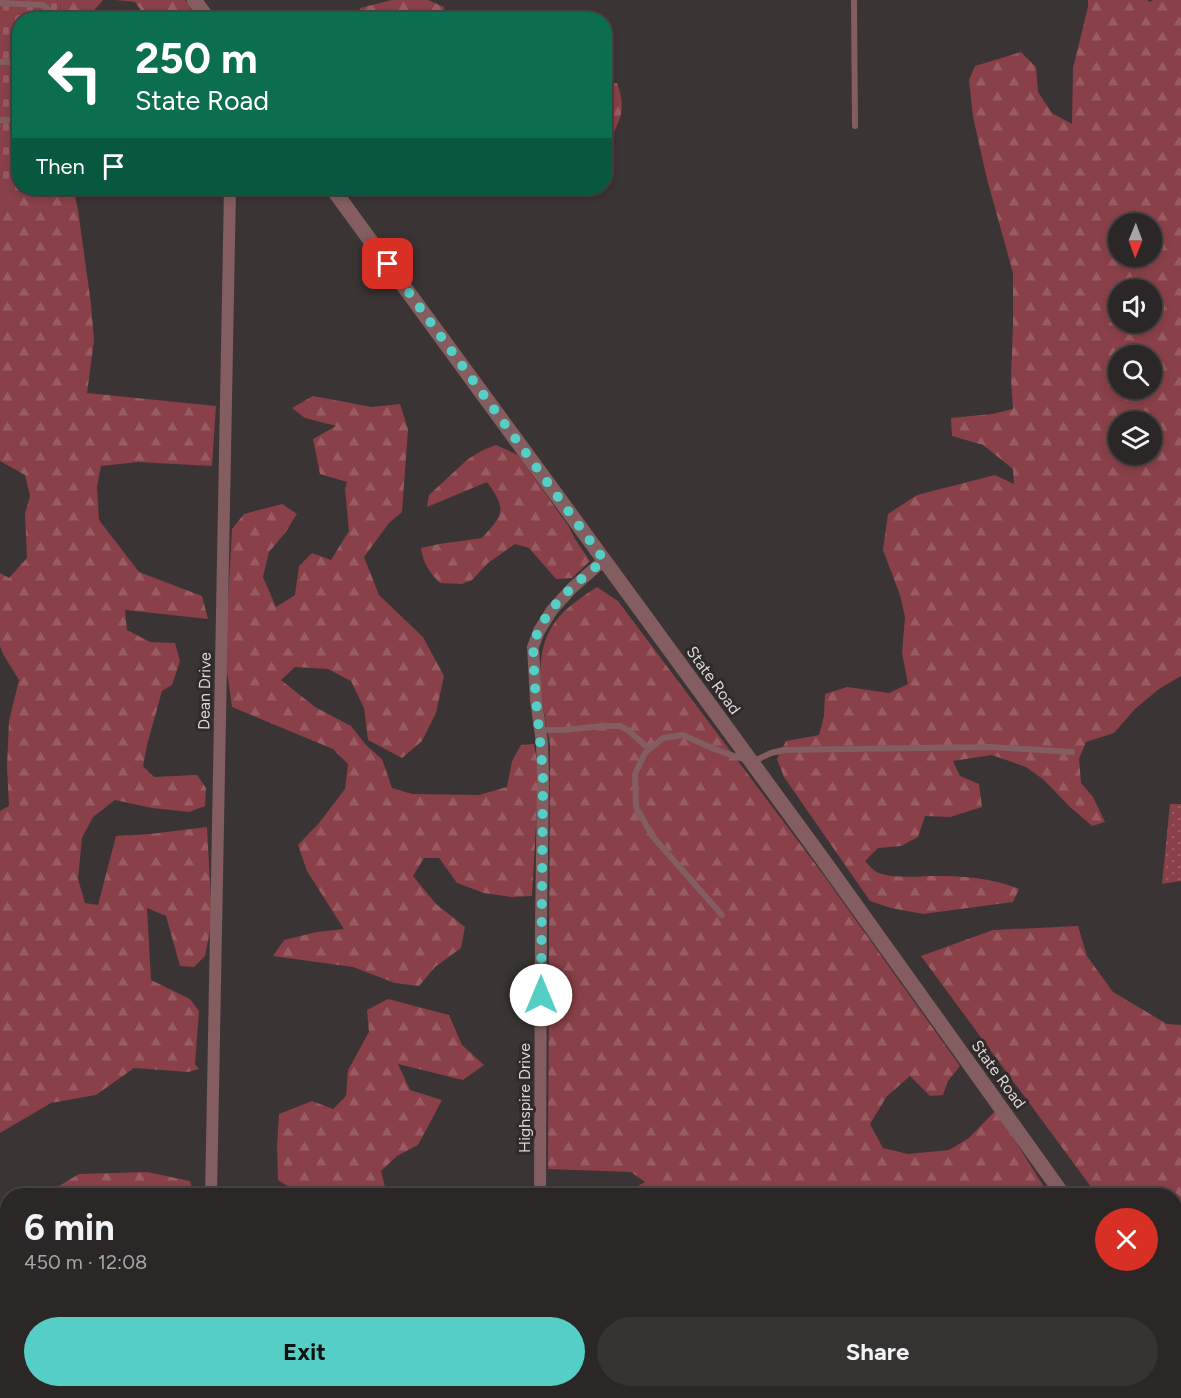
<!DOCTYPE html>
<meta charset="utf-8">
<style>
:root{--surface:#2c2727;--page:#383333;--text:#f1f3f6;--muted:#a6a5a7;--line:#484444;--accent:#55cec5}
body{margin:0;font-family:Figtree,sans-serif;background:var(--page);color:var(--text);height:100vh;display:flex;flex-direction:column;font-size:22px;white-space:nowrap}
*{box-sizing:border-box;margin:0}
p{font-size:20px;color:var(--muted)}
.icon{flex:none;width:33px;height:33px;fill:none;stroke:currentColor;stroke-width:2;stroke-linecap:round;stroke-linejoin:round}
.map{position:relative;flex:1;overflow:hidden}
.side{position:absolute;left:0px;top:1188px;width:1182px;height:210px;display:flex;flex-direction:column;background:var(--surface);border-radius:24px 24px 0 0;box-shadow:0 3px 9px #0003,0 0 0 2px var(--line)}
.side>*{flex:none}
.guide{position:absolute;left:12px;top:12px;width:600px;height:183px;border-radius:24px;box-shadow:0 3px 9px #0003,0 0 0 2px var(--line);background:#0b6e4f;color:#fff;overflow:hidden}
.needle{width:39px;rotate:181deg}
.fabs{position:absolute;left:1108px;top:213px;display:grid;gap:12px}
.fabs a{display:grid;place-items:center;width:54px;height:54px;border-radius:50%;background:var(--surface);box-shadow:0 3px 9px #0003,0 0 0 2px var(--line);font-size:30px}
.pin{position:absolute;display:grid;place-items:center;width:51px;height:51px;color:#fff;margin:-26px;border-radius:12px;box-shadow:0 3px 9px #0006}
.me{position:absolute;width:66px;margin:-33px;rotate:0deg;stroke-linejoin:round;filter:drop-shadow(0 0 4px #0008)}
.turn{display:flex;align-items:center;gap:21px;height:126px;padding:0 24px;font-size:27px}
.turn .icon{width:78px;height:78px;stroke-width:2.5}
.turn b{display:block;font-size:42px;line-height:51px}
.then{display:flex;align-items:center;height:57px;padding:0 24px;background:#0003;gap:12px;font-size:22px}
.round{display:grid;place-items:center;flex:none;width:63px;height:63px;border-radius:32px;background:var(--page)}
.overview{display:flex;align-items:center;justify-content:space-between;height:102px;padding:0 24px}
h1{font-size:36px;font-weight:700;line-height:45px}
.button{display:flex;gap:12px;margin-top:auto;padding:12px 24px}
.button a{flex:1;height:69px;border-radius:36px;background:var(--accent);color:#111;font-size:24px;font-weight:700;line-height:69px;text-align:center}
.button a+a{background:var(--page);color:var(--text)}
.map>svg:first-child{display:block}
.grass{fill:url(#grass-dots)}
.forest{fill:url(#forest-firs);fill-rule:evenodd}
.cemetery{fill:url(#cemetery-stones)}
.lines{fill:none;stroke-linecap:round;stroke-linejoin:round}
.service{stroke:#835d5f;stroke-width:6}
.minor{stroke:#835d5f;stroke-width:12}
.tertiary{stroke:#835d5f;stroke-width:15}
.route{stroke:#55cec5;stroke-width:10;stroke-dasharray:0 18}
.labels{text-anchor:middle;stroke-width:6;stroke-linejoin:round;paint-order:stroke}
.street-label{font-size:16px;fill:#ddd9d9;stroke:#302a2a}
</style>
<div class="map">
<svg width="1181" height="1398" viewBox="0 0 1181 1398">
<defs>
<pattern id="grass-dots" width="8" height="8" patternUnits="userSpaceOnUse" patternTransform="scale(1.5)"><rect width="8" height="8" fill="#894048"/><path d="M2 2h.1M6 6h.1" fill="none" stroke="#995b62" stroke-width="1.8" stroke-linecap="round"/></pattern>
<pattern id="forest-firs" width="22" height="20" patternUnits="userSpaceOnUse" patternTransform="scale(1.5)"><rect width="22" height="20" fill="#894048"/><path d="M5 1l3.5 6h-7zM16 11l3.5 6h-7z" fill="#995b62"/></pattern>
<pattern id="cemetery-stones" width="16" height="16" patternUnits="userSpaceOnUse" patternTransform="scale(1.5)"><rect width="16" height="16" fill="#894048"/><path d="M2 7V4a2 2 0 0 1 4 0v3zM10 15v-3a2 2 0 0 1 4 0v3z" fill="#995b62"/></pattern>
</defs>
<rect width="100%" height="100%" fill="#3a3434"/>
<!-- grass -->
<polygon class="grass" points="1170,804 1181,804 1181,881 1162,884"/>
<!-- forest -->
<g class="forest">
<polygon points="60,0 103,0 90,15 90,20 61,19"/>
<polygon points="116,0 185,0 197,19 147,19 135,2"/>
<polygon points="392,0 428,0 444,7 445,19 358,19 360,8"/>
<path d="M1088,0h59l3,2 3,-2h28v676l-22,13 -24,20 -21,24 -28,9 -7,17 2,24 12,14 12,25 -13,4 -23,-20 -25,-26 -18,-13 -34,-12 -39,6 7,15 19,8 3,23 -32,10 -25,-1 -7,21 -17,9 -23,2 -13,13c4,4 9,11 14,12 15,6 41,3 56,3 29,0 58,2 84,13l-6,13 -90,12 -32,-6 -21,-7 -86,-124 -7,-18 9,-18 33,-6 5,-19 1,-22 22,-7 42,6 19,-9 -6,-31 3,-36 -5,-22 -17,-45 5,-36 29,-19 78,-20 19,9 -1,-15 -30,-24 -31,-9 -1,-18 41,-4 21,-5 -2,-30 2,-56v-50l-26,-94 -14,-62 -4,-37 6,-14 46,-14 15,15 2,25 14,21 20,11 1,-56 15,-61zM1119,224h33v32h-33zM1119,290h33v32h-33zM1119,356h33v32h-33zM1119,422h33v32h-33z"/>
<path d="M617,83c11,30 1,40 -12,66v-63z"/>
<polygon points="63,188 73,188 78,210 91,304 94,340 87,393 216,406 212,466 138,462 101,466 97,487 99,520 139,572 202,596 208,619 125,610 127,630 150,642 175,643 180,661 172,685 162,691 147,745 143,766 154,777 197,775 206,788 205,806 189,812 152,808 115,800 93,817 82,838 78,879 85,903 98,905 116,836 150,834 207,827 212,921 205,956 194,967 180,966 166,916 147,908 151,980 190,999 199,1011 195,1064 199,1069 188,1072 134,1068 96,1095 51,1103 0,1133 0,811 9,806 7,767 9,721 19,680 3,654 0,646 0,573 9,578 27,558 25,514 30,496 25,475 0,461 0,190 63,194"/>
<polygon points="313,396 372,407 400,404 408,429 402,512 389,523 364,557 379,595 423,637 444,676 436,713 422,741 402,758 368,740 364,708 351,681 328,669 295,667 281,680 315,707 351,726 366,745 382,759 392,788 412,794 479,795 507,787 512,761 521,745 534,744 539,773 532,896 512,897 484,893 457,883 439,858 424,858 413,876 436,904 465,927 461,948 435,967 419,986 395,983 353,967 273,956 284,940 317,932 344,929 307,871 298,845 319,823 345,789 348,764 333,749 232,707 225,657 232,529 244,514 282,504 297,514 285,533 269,552 263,577 276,607 295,595 299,566 312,553 331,560 349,531 345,489 347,482 320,474 313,439 336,426 305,418 292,408"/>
<path d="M496,445l22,10 51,72 6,12 15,22 -18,17 -16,1 -27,-31 -14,-4 -27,19 -16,17 -10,4 -22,-1c-11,-11 -17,-20 -19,-35l18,-4 43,-6c22,-24 25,-28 5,-56l-60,25 2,-12 39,-36 15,-9z"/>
<path d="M597,587l21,14 207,276 135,189 -12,15 -5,14 -13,1 -20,-20 -23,20 -17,28 13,24 25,6 41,-4 20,-12 27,-28 53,85 -203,1 -19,-6 -29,-1 -5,7 -166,-1 2,-4 16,-9 -14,-10 -83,-3 2,-425c-7,-37 -20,-89 5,-122 11,-15 27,-25 42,-35z"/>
<polygon points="1078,926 1087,956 1113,992 1167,1024 1181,1025 1181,1229 1175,1229 1174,1196 1097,1195 921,956 993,930"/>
<polygon points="388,999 449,1015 462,1045 484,1065 463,1080 398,1064 410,1090 442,1100 418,1145 397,1156 381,1171 387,1195 299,1195 297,1192 278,1180 277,1146 279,1114 312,1101 333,1109 346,1096 348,1070 369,1032 367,1010"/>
<polygon points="147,1172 190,1181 194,1195 44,1195 79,1174"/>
<polygon points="7,1233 7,1327 0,1324 0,1236 4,1237"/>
<polygon points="212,1390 470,1391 469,1398 212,1398"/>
<polygon points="724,1391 806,1391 807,1398 727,1398"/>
<polygon points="820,1391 922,1391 925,1398 822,1398"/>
</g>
<!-- cemetery -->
<polygon class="cemetery" points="0,0 60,0 61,19 20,20 20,188 63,188 63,194 0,190"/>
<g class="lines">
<!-- service -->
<g class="service">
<polyline points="854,0 855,126"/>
<polyline points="0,3 43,5 51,12 51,20"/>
<polyline points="0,62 20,62"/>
<polyline points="0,120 20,120"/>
<polyline points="540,730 564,730 603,726 620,726 628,730 649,749"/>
<polyline points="722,915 653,837 636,807 635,774 645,753 663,738 683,735 714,749 752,762 771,753 784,750 990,747 1072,752"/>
</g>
<!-- minor -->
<g class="minor">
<polyline points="211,1196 230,188"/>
<polyline points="540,1196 541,927 543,778 542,743 536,700 533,647 539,631 552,610 572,588 604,560"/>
<polyline points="207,1398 208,1390"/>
<polyline points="538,1398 538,1390"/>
</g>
<!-- tertiary -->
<g class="tertiary">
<polyline points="194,0 209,20"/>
<polyline points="332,188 824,861 1064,1196"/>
<polyline points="1174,1350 1181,1359"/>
</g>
</g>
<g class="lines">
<!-- route -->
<path class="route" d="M388,264l216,296c-26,22 -58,46 -69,80 -3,10 -1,22 -1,32 2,36 7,71 9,106l-2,217"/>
</g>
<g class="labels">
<!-- street labels -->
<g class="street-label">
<text transform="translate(714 680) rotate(54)" y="6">State Road</text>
<text transform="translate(204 691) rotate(-89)" y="6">Dean Drive</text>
<text transform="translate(999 1074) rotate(54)" y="6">State Road</text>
<text transform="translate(524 1098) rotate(-90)" y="6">Highspire Drive</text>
</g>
</g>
</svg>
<div class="fabs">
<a><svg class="needle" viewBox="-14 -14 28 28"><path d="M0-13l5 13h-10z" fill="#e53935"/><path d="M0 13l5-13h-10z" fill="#a6a5a7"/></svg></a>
<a><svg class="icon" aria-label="sound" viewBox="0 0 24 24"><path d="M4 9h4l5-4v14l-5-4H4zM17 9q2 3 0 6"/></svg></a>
<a><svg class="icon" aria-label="search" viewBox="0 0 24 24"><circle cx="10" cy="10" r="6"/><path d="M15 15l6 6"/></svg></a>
<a><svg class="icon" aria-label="layers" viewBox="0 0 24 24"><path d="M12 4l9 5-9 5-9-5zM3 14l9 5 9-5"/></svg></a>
</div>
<div class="pin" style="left:388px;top:264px;background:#d93025"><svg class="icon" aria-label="arrive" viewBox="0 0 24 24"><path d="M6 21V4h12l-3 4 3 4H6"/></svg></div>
<svg class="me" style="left:541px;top:995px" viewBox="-20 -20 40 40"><circle r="19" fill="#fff"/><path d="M0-13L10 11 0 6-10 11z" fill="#55cec5"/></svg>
<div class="guide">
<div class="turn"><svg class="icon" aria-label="left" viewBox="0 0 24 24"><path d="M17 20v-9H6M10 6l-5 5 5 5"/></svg><div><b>250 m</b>State Road</div></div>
<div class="then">Then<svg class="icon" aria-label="arrive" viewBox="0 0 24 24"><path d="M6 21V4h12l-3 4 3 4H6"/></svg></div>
</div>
<section class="side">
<div class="overview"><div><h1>6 min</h1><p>450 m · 12:08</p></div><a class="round" style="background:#d93025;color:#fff"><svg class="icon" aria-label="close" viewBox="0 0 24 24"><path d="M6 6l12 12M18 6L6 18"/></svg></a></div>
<div class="button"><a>Exit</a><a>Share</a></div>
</section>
</div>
